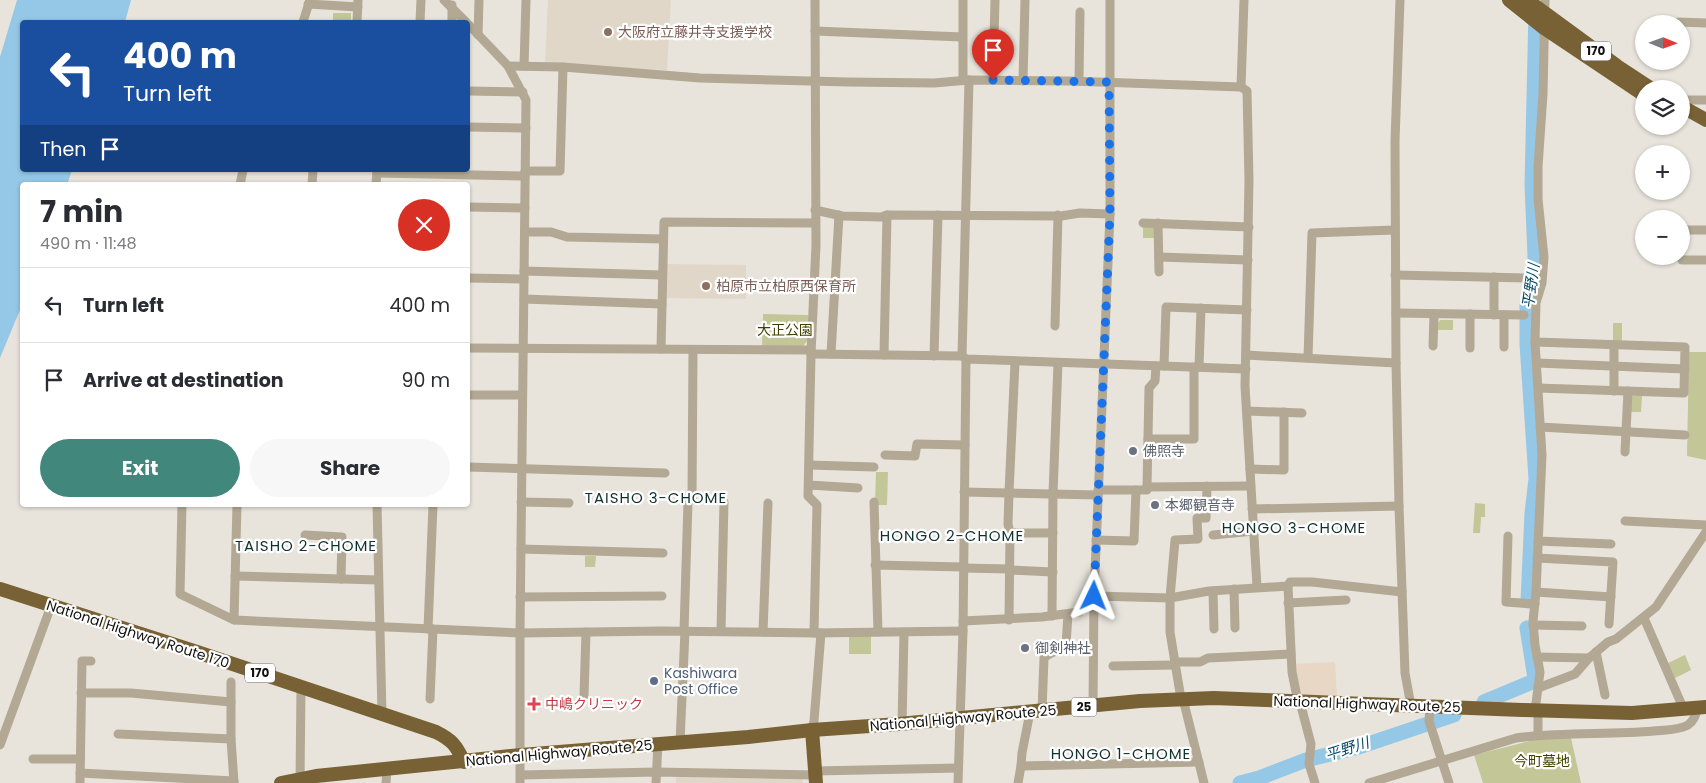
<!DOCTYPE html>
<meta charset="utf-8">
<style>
:root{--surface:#fff;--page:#f7f7f7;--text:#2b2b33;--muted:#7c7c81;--line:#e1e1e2;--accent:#42877c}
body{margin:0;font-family:Poppins,"Noto Sans JP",sans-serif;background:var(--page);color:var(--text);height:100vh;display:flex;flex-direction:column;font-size:19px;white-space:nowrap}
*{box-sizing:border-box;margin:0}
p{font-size:16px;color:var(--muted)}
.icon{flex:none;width:28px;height:28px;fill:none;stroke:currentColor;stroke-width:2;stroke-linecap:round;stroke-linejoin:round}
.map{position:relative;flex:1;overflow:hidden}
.drawer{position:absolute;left:20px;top:182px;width:450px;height:325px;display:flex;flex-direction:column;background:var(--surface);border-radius:5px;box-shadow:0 1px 4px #0004}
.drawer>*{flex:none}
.banner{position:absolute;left:20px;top:20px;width:450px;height:152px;border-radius:5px;box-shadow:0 1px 4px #0004;background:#1a4fa0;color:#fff;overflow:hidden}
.needle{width:32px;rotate:91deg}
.fabs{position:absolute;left:1635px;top:15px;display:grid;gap:10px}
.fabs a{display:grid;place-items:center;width:55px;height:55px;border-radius:50%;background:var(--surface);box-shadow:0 1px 4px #0004;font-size:25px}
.pin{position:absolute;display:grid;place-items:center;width:42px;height:42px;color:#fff;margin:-51px -21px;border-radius:50% 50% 50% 0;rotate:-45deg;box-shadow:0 0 5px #0007}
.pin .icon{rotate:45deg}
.me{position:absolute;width:55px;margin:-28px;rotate:2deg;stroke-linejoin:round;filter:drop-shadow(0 0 4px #0008)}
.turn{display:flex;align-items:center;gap:18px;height:105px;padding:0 20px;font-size:22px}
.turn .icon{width:65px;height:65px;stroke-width:2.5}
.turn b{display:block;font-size:35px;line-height:42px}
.then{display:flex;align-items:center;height:48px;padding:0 20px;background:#0003;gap:10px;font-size:19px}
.round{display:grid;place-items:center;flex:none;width:52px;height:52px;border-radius:26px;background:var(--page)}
.overview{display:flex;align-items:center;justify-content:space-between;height:85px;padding:0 20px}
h1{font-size:30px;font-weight:700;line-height:38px}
.button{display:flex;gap:10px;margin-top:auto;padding:10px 20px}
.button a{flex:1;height:58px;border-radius:30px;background:var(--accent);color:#fff;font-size:20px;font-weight:700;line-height:58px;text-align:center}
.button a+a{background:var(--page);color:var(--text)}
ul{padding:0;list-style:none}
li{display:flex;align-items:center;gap:15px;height:75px;padding:0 20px;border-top:1px solid var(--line)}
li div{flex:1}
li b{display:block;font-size:19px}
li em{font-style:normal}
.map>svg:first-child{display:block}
.commercial{fill:#e9d7c6}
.built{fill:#e0d7c9}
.green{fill:#c3c696}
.water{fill:#95c8e6}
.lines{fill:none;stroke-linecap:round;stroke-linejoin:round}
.river{stroke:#95c8e6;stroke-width:15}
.minor{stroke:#b2a894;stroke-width:9}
.highway{stroke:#786235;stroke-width:14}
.route{stroke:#1a73e8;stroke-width:9;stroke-dasharray:0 16.2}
.education-dot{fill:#8d6e63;stroke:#fff;stroke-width:2}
.worship-dot{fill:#6b7280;stroke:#fff;stroke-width:2}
.service-dot{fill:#5c6f8a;stroke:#fff;stroke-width:2}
.health-dot{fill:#e0444e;stroke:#fff;stroke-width:2}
.labels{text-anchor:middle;stroke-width:4.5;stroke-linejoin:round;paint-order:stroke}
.shield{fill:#fff;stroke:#5a5957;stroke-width:1}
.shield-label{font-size:12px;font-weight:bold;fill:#13120f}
.education-label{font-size:14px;fill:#785e54;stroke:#fff;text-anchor:start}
.park-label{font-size:14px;fill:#404101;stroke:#fff}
.worship-label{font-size:14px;fill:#5b616d;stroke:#fff;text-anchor:start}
.street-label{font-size:14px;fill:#13120f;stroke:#fff}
.service-label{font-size:14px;fill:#4e5e75;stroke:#fff;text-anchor:start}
.health-label{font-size:14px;fill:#be3a42;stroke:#fff;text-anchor:start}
.water-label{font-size:15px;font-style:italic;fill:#074a68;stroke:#fff}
.neighbourhood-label{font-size:15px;letter-spacing:1px;fill:#10322d;stroke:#fff}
</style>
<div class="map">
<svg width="1706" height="783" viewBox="0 0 1706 783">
<rect width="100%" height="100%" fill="#e8e4dc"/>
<!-- commercial -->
<polygon class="commercial" points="1335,662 1337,696 1299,695 1295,664"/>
<!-- built -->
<g class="built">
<polygon points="548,0 671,0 667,70 545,64"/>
<polygon points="665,264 746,265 746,299 664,298"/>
<polygon points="676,777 802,778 803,783 676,783"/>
</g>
<!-- green -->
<g class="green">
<rect x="333" y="13" width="18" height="9"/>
<rect x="1143" y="227" width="11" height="11"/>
<polygon points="763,314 808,315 808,340 802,347 762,347"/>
<polygon points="1440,320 1453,320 1453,330 1437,330 1438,323"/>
<rect x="1613" y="323" width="9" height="18"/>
<polygon points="1689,352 1706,352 1706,460 1687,456"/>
<polygon points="1632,396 1642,396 1641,412 1629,412"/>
<polygon points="876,472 888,472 887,505 875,505"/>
<polygon points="1475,503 1485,504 1485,517 1481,517 1480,533 1473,533"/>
<polygon points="585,556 596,556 595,567 585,567"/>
<rect x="849" y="636" width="22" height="18"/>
<polygon points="1685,655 1691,670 1675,678 1668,663"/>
<polygon points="1571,738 1581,783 1483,783 1474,755 1538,739"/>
</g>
<!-- water -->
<polygon class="water" points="17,0 131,0 125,22 22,22 22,170 72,170 67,185 22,185 22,305 0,358 0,57"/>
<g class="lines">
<!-- river -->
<g class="river">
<polyline points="1528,601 1532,513 1536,479 1527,344 1527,304 1534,280 1535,256 1532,185 1536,10"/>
<polyline points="1484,702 1532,682 1535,678 1527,628"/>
<polyline points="1240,783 1259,778 1306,760 1359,747 1454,715"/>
</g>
<!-- minor -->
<g class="minor">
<polyline points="444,0 466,22"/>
<polyline points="1400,0 1395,141 1396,363 1399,506 1405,673 1411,706"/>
<polyline points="308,4 358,7"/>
<polyline points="303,22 310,0"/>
<polyline points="357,22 358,0"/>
<polyline points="420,22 421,0"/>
<polyline points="452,22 452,5"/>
<polyline points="1679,22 1706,23"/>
<polyline points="468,24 508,66 526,100 520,633 520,783"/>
<polyline points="815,31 962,37"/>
<polyline points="478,35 479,0"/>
<polyline points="508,66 563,67 700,78 848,82 934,83 969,80 1070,81 1241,87 1247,91 1249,180 1245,386 1257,587"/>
<polyline points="524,66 526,0"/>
<polyline points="963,80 963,0"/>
<polyline points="993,80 995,0"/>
<polyline points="1023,81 1025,0"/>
<polyline points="1079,81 1080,12"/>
<polyline points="1241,87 1244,0"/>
<polyline points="468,91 523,92"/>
<polyline points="1682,107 1685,100 1706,100"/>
<polyline points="468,127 526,128"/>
<polyline points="525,171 560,171 563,67"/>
<polyline points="377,173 525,176"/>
<polyline points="240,185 243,170"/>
<polyline points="312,185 313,170"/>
<polyline points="376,185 377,170"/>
<polyline points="468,207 525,208"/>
<polyline points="815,210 842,216 881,217 887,215 1061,216 1080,213 1110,214"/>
<polyline points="1143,223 1249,227"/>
<polyline points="1158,223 1159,272"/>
<polyline points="1681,230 1706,230"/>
<polyline points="525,232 551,232 567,237 663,239"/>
<polyline points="1159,257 1248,260"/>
<polyline points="1682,260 1706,260"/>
<polyline points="524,271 662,275"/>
<polyline points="1395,275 1529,278"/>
<polyline points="1494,277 1494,315"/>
<polyline points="468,278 524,279"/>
<polyline points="524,299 662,304"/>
<polyline points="1396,313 1524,315"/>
<polyline points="1504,315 1504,347"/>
<polyline points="1055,326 1058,215"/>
<polyline points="1535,342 1685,347 1684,393 1538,388"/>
<polyline points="1614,345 1614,391"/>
<polyline points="1433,346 1434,314"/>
<polyline points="468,348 811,350"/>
<polyline points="1470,348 1470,314"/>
<polyline points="661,349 664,222 815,223"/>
<polyline points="811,354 962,356 966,359 1246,369"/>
<polyline points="831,354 839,215"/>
<polyline points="884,355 887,215"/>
<polyline points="1246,355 1396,363"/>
<polyline points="934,356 938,215"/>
<polyline points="962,356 969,80"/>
<polyline points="1308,358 1312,233 1394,230"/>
<polyline points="1537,363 1685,369"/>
<polyline points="1164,366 1166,307 1247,310"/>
<polyline points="1199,367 1201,308"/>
<polyline points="468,395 522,395"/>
<polyline points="1247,411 1302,413"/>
<polyline points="1540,427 1685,435"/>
<polyline points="1148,439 1194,439 1194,367"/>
<polyline points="1625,452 1628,391"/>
<polyline points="885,455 915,456 917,444 965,445"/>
<polyline points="809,465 874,467"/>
<polyline points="468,467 665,473"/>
<polyline points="1250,469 1284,470 1284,412"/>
<polyline points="809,485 858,488"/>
<polyline points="1147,487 1149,388 1155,381 1156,366"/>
<polyline points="1098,490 1147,490 1147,487 1250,486"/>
<polyline points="964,492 1098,495"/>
<polyline points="692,499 693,350"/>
<polyline points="521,502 569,503"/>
<polyline points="874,502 878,632"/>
<polyline points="182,505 180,594 234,620"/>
<polyline points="237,505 234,620 520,633 661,631 814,633 963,631"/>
<polyline points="377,505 382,714"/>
<polyline points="1252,509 1399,506"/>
<polyline points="1625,521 1706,525"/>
<polyline points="1010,533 1053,533"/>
<polyline points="305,535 342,537 341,579"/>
<polyline points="1213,535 1254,531"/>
<polyline points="1508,536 1506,602 1535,604"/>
<polyline points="1096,540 1134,541 1136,490"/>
<polyline points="1538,541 1611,544"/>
<polyline points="521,549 663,553"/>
<polyline points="1537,558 1613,562 1609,624"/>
<polyline points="875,565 963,567"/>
<polyline points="963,568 1010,569"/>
<polyline points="1010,570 1053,572"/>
<polyline points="235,576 378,580"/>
<polyline points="1288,586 1290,582 1312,582 1402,592"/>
<polyline points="1234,589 1235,628"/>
<polyline points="1213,591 1214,629"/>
<polyline points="1536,592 1611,597"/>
<polyline points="520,597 662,596"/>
<polyline points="1288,603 1346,600"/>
<polyline points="1052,616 1053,494 1058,363"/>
<polyline points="1644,618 1684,710"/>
<polyline points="1009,620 1010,533 1008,524 1009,493 1015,362"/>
<polyline points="963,621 1042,617 1079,612 1084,608 1088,601 1094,596 1170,598 1209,591 1288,586 1292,672 1298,702"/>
<polyline points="1533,625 1582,626"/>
<polyline points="428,629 433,505"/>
<polyline points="684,631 688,502"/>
<polyline points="721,631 724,502"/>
<polyline points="763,632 768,503"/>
<polyline points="814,633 817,505 808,496 811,354 816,245 815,0"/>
<polyline points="1596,652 1605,695"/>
<polyline points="1537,657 1589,658"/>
<polyline points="1175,662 1200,662 1208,658 1291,654"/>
<polyline points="1113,666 1175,665"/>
<polyline points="231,682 231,739 234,783"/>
<polyline points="1538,688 1575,674 1589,658 1608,642 1616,639 1656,607 1706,532"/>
<polyline points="81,693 131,693 231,702"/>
<polyline points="584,696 586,632"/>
<polyline points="430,699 433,629"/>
<polyline points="1181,699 1170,632 1170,598 1175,540 1198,539 1197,518 1206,518 1207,486"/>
<polyline points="1183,699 1204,783"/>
<polyline points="1300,702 1311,744 1309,764 1315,783"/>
<polyline points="1093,706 1094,596 1110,214 1110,0"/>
<polyline points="1430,707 1429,721 1449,783"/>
<path d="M1042,711l2,-53c7,-7 16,-6 22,-13l2,-31"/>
<polyline points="1535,711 1540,672 1535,645 1533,621 1536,592 1542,455 1535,342 1536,303 1542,283 1544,257 1538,199 1538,167 1543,94 1545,0"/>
<polyline points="902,724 904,632"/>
<polyline points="812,730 814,721 821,633"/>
<polyline points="118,734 231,739"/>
<polyline points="1538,735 1538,711"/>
<polyline points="680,742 685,631"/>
<polyline points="0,745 51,606"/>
<polyline points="33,759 80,759"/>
<polyline points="1021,766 1199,762"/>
<polyline points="815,771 958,768"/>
<polyline points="80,773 234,781"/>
<polyline points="521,775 656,772 816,775"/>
<polyline points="80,783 82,661 91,661"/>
<polyline points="300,783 301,686"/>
<polyline points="386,783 387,770"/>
<polyline points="656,783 658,743"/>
<polyline points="958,783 963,631 966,359"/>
<polyline points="1018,783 1021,766 1022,753 1030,712"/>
<path d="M1369,783l147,-45c46,-6 92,-3 138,-7 10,-1 26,-1 34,-6 6,-4 8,-11 10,-17"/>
</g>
<!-- highway -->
<g class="highway">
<polyline points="1509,0 1544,28 1644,95"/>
<polyline points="1527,0 1617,66 1652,89"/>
<polyline points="1681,106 1706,120"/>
<path d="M0,589l197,63 239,80c16,8 20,13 28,30"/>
<polyline points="812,730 816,783"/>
<polyline points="281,783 316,776 521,755 748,737 812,730 899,724 1140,701 1214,698 1522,710 1632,713 1706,707"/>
</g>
</g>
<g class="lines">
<!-- route -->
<polyline class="route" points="993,80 1109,82 1110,214 1094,596"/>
</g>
<!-- markers -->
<g class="education-dot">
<circle cx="608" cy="32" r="5"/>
<circle cx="706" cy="286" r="5"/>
</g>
<g class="worship-dot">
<circle cx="1133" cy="451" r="5"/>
<circle cx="1155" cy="505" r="5"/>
<circle cx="1025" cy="648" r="5"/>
</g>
<circle class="service-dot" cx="654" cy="681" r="5"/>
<path class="health-dot" d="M531.5 696.5h5v5h5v5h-5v5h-5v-5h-5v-5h5z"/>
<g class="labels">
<!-- shield labels -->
<g class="shield">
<rect x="1581" y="41.5" width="30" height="19" rx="4"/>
<rect x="245" y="663.5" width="30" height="19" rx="4"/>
<rect x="1071.5" y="697.5" width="25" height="19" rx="4"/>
</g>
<g class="shield-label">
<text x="1596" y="55">170</text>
<text x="260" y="677">170</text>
<text x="1084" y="711">25</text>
</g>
<!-- education labels -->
<g class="education-label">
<text x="618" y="37">大阪府立藤井寺支援学校</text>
<text x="716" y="291">柏原市立柏原西保育所</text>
</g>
<!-- park labels -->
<g class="park-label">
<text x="785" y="335">大正公園</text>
<text x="1542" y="766">今町墓地</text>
</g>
<!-- worship labels -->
<g class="worship-label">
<text x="1143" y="456">佛照寺</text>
<text x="1165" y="510">本郷観音寺</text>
<text x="1035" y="653">御剣神社</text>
</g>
<!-- street labels -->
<g class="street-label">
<text transform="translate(138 634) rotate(18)" y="5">National Highway Route 170</text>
<text transform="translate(1367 704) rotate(2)" y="5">National Highway Route 25</text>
<text transform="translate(963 718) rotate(-5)" y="5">National Highway Route 25</text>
<text transform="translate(559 753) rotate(-5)" y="5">National Highway Route 25</text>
</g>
<!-- service labels -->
<g class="service-label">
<text x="664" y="678">Kashiwara<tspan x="664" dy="16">Post Office</tspan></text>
</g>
<!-- health labels -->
<g class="health-label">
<text x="545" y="709">中嶋クリニック</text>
</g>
<!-- water labels -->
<g class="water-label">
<text transform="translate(1531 286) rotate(-82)" y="5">平野川</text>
<text transform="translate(1347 749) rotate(-18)" y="5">平野川</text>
</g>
<!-- neighbourhood labels -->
<g class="neighbourhood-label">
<text x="656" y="503">TAISHO 3-CHOME</text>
<text x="1294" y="533">HONGO 3-CHOME</text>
<text x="952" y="541">HONGO 2-CHOME</text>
<text x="306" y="551">TAISHO 2-CHOME</text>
<text x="1121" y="759">HONGO 1-CHOME</text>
</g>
</g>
</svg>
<div class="fabs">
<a><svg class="needle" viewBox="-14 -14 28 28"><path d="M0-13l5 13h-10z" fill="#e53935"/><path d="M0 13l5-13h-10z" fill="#7c7c81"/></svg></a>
<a><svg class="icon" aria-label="layers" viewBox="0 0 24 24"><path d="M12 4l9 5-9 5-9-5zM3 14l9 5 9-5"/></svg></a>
<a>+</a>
<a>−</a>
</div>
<div class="pin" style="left:993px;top:80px;background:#d93025"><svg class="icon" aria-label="arrive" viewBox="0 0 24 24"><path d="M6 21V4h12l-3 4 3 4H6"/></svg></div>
<svg class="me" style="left:1094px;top:596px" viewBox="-20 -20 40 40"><path d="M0-17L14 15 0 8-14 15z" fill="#1a73e8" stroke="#fff" stroke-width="4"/></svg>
<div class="banner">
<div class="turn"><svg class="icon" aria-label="left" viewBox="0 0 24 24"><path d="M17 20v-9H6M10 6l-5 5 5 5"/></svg><div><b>400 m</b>Turn left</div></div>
<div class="then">Then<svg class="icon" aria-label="arrive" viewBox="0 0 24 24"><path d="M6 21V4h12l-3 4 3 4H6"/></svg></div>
</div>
<section class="drawer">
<div class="overview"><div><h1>7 min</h1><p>490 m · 11:48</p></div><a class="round" style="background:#d93025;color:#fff"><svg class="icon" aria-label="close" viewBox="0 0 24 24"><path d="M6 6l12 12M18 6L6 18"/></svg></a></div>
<ul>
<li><svg class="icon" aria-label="left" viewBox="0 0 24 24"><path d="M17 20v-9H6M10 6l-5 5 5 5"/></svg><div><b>Turn left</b></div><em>400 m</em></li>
<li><svg class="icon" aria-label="arrive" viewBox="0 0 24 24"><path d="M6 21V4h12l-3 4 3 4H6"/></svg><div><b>Arrive at destination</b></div><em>90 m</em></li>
</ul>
<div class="button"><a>Exit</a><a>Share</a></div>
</section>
</div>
